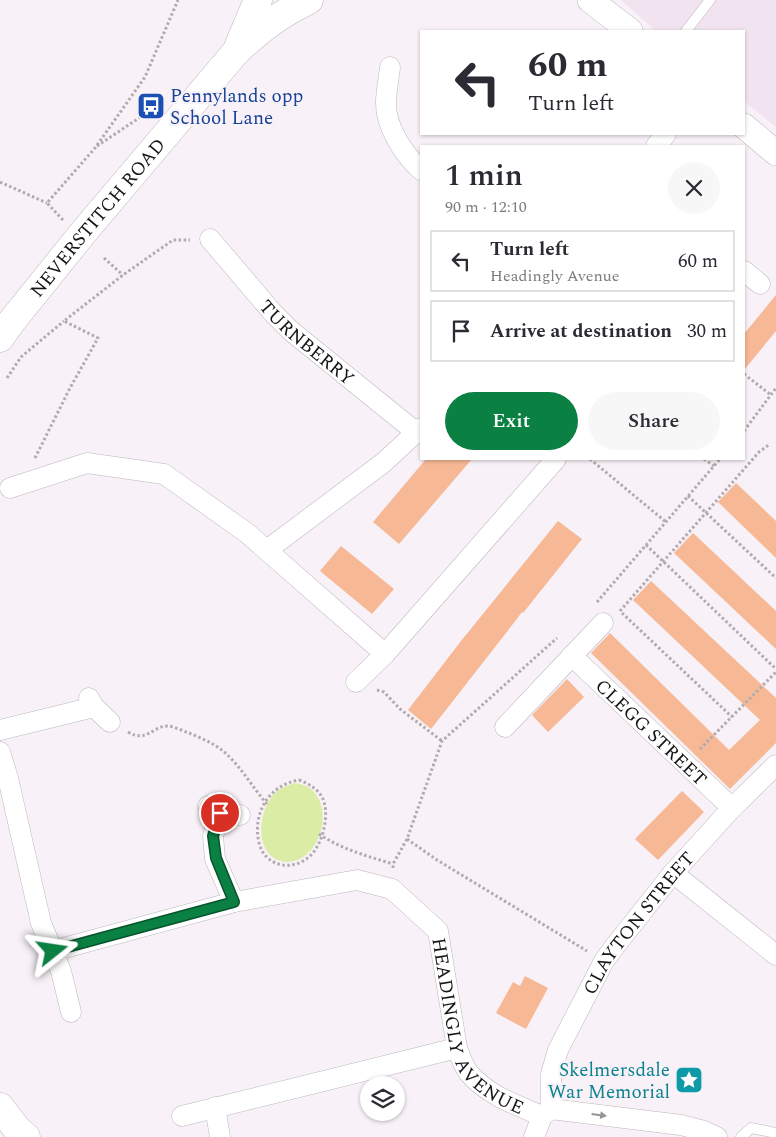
<!DOCTYPE html>
<meta charset="utf-8">
<style>
:root{--surface:#fff;--page:#f7f7f7;--text:#2b2b33;--muted:#7c7c81;--line:#e1e1e2;--accent:#0b8043}
body{margin:0;font-family:Spectral,serif;background:var(--page);color:var(--text);height:100vh;display:flex;flex-direction:column;font-size:19px;white-space:nowrap}
*{box-sizing:border-box;margin:0}
p{font-size:16px;color:var(--muted)}
.icon{flex:none;width:28px;height:28px;fill:none;stroke:currentColor;stroke-width:2;stroke-linecap:round;stroke-linejoin:round}
.map{position:relative;flex:1;overflow:hidden}
.drawer{position:absolute;left:420px;top:145px;width:325px;height:315px;display:flex;flex-direction:column;background:var(--surface);border-radius:0px;box-shadow:0 1px 4px #0004}
.drawer>*{flex:none}
.hud{position:absolute;left:420px;top:30px;width:325px;height:105px;border-radius:0px;box-shadow:0 1px 4px #0004;background:#fff;color:var(--text);overflow:hidden}
.controls{position:absolute;left:360px;top:1076px;display:grid;gap:10px}
.controls a{display:grid;place-items:center;width:45px;height:45px;border-radius:50%;background:var(--surface);box-shadow:0 1px 4px #0004;font-size:25px}
.pin{position:absolute;display:grid;place-items:center;width:42px;height:42px;color:#fff;margin:-21px;border:2px solid #fff;border-radius:50%;box-shadow:0 1px 5px #0007}
.me{position:absolute;width:55px;margin:-28px;rotate:75deg;stroke-linejoin:round;filter:drop-shadow(0 0 4px #0008)}
.turn{display:flex;align-items:center;gap:18px;height:105px;padding:0 25px;font-size:22px}
.turn .icon{width:65px;height:65px;stroke-width:2.5}
.turn b{display:block;font-size:35px;line-height:42px}
.round{display:grid;place-items:center;flex:none;width:52px;height:52px;border-radius:26px;background:var(--page)}
.headline{display:flex;align-items:center;justify-content:space-between;height:85px;padding:0 25px}
h1{font-size:30px;font-weight:600;line-height:38px}
.action{display:flex;gap:10px;margin-top:auto;padding:10px 25px}
.action a{flex:1;height:58px;border-radius:30px;background:var(--accent);color:#fff;font-size:20px;font-weight:600;line-height:58px;text-align:center}
.action a+a{background:var(--page);color:var(--text)}
ul{padding:0;list-style:none}
li{display:flex;align-items:center;gap:15px;height:62px;margin:0 10px 8px;padding:0 15px;border:2px solid var(--line);border-radius:0px}
li div{flex:1}
li b{display:block;font-size:19px}
li em{font-style:normal}
.map>svg:first-child{display:block}
.built{fill:#f1e4f0}
.green{fill:#dbeda5}
.building{fill:#f6b895}
.lines{fill:none;stroke-linecap:round;stroke-linejoin:round}
.service-casing{stroke:#bdb7bc;stroke-width:11}
.minor-casing{stroke:#bdb7bc;stroke-width:21}
.tertiary-casing{stroke:#bdb7bc;stroke-width:26}
.primary-casing{stroke:#bdb7bc;stroke-width:29}
.path{stroke:#b1abb0;stroke-width:3;stroke-dasharray:2.5 2.5;stroke-linecap:butt}
.service{stroke:#fff;stroke-width:10}
.minor{stroke:#fff;stroke-width:20}
.tertiary{stroke:#fff;stroke-width:25}
.primary{stroke:#fff;stroke-width:28}
.oneway{fill:#969596}
.route-casing{stroke:#07532c;stroke-width:12}
.route{stroke:#0b8043;stroke-width:9}
.labels{text-anchor:middle;stroke-width:4.5;stroke-linejoin:round;paint-order:stroke}
.transit-label{font-size:19px;fill:#164399;stroke:#f8f1f7;text-anchor:start}
.street-label{font-size:19px;fill:#161416;stroke:#f8f1f7}
.culture-label{font-size:19px;fill:#0d838f;stroke:#f8f1f7;text-anchor:end}
</style>
<div class="map">
<svg width="776" height="1137" viewBox="0 0 776 1137">
<rect width="100%" height="100%" fill="#f8f1f7"/>
<!-- built -->
<polygon class="built" points="621,0 776,0 776,127 744,101 744,31 656,31"/>
<!-- green -->
<path class="green" d="M295,783c44,5 31,77 -7,79 -6,0 -12,-2 -17,-6 -16,-15 -11,-48 4,-63 5,-5 13,-8 20,-10z"/>
<!-- building -->
<g class="building">
<polygon points="776,295 776,331 744,370 744,334"/>
<polygon points="426,459 472,459 399,544 373,522"/>
<polygon points="736,483 776,521 776,558 718,502"/>
<polygon points="558,521 582,539 523,613 522,612 506,633 431,729 408,710 461,641"/>
<polygon points="693,533 776,611 776,649 674,553"/>
<polygon points="341,546 394,589 372,614 320,571"/>
<polygon points="651,581 776,698 776,743 730,789 591,653 610,633 729,750 760,720 633,600"/>
<polygon points="567,679 584,697 548,732 532,715"/>
<polygon points="682,791 704,812 658,860 635,839"/>
<polygon points="525,976 548,988 526,1029 496,1013 513,982 520,986"/>
</g>
<g class="lines">
<defs>
<g id="service">
<polyline points="686,31 710,0"/>
<polyline points="741,1137 751,1128 776,1133"/>
</g>
<g id="minor">
<path d="M390,67c-1,12 -4,24 -4,35 -1,24 18,53 35,68"/>
<polyline points="656,146 666,134"/>
<path id="s1" d="M210,239l63,74 18,18 126,102"/>
<polyline points="744,271 760,284"/>
<polyline points="10,488 87,463 164,474 247,533 385,654"/>
<polyline points="267,550 383,463 421,428"/>
<path id="s2" d="M572,656l160,152"/>
<polyline points="356,682 385,654 556,459"/>
<polyline points="89,698 94,707 110,722"/>
<polyline points="505,727 603,623"/>
<polyline points="0,730 94,707"/>
<polyline points="0,752 8,778 41,923 61,971 71,1012"/>
<polyline points="208,806 220,813 240,815"/>
<polyline points="220,813 213,836 215,859 234,902"/>
<polyline points="673,873 776,955"/>
<path id="s3" d="M53,951l181,-49 123,-22 35,9 46,42 19,117c3,8 6,17 11,24 19,23 48,33 74,44"/>
<polyline points="215,1107 220,1137"/>
<path id="s4" d="M551,1109v-35l7,-24 46,-89 11,-15 58,-73 59,-65 44,-43"/>
<polyline points="182,1116 457,1048"/>
<polyline points="542,1116 551,1109 681,1125 704,1131 717,1137"/>
<polyline points="534,1137 542,1116"/>
</g>
<g id="tertiary">
<polyline points="590,0 630,31"/>
<polyline points="744,126 776,153"/>
</g>
<g id="primary">
<polyline points="239,45 258,0"/>
<path id="s5" d="M0,338l12,-17 70,-87 153,-181c22,-22 46,-40 74,-53"/>
<polyline points="0,1107 17,1129 26,1137"/>
</g>
</defs>
<!-- service casing -->
<use href="#service" class="service-casing"/>
<!-- minor casing -->
<use href="#minor" class="minor-casing"/>
<!-- tertiary casing -->
<use href="#tertiary" class="tertiary-casing"/>
<!-- primary casing -->
<use href="#primary" class="primary-casing"/>
<!-- path -->
<g class="path">
<polyline points="97,146 139,118 158,96"/>
<polyline points="0,182 47,203"/>
<polyline points="63,220 47,203 95,148 145,77 178,0"/>
<polyline points="104,258 123,275"/>
<polyline points="744,374 771,395"/>
<polyline points="7,378 21,357 64,321"/>
<polyline points="744,431 776,388"/>
<polyline points="35,458 70,388 98,338 64,321 123,275 173,240 190,240"/>
<polyline points="590,459 666,522"/>
<polyline points="704,459 714,466"/>
<polyline points="688,496 776,578"/>
<polyline points="646,545 776,669"/>
<polyline points="597,602 720,459"/>
<polyline points="620,611 759,452 770,444"/>
<polyline points="622,613 732,717"/>
<polyline points="377,690 384,692 400,709 442,741"/>
<path d="M128,732c19,11 23,-5 39,-6 7,0 15,5 22,7 12,5 24,10 34,18 17,14 30,37 44,53"/>
<polyline points="700,749 776,672"/>
<path d="M299,780c11,4 22,11 25,22 5,16 -2,43 -14,54 -17,16 -45,11 -51,-13 -7,-30 10,-58 40,-63z"/>
<path d="M319,834c22,15 48,22 74,30"/>
<polyline points="407,839 437,860 587,951"/>
<polyline points="393,868 393,864 407,839 442,741 557,638"/>
</g>
<!-- service -->
<use href="#service" class="service"/>
<!-- minor -->
<use href="#minor" class="minor"/>
<!-- tertiary -->
<use href="#tertiary" class="tertiary"/>
<!-- primary -->
<use href="#primary" class="primary"/>
</g>
<!-- one-way arrows -->
<defs><path id="oneway-solid" d="M-6-.8H1V-3.2L6.5 0L1 3.2V.8H-6Z" transform="scale(1.25)"/></defs>
<use class="oneway" href="#oneway-solid" transform="translate(599 1115) rotate(7)"/>
<g class="lines">
<defs>
<polyline id="route" points="53,951 234,902 216,858 213,836 220,813"/>
</defs>
<!-- route casing -->
<use href="#route" class="route-casing"/>
<!-- route -->
<use href="#route" class="route"/>
</g>
<!-- icons -->
<defs>
<symbol id="bus-square" viewBox="-11 -11 22 22"><rect x="-9" y="-9" width="18" height="18" rx="4" fill="#1a4fb4" stroke="#f8f1f7"/><path d="M-5-6H5V4H4V6H2V4H-2V6H-4V4H-5ZM-3.5-4V0h7V-4ZM-3.5 1.2v1.5H-2V1.2ZM2 1.2v1.5H3.5V1.2Z" fill="#fff"/></symbol>
<symbol id="sight-square" viewBox="-11 -11 22 22"><rect x="-9" y="-9" width="18" height="18" rx="4" fill="#0f9aa8" stroke="#f8f1f7"/><path d="M0-6L1.8-2.2L6-1.7L2.9 1.2L3.7 5.4L0 3.3L-3.7 5.4L-2.9 1.2L-6-1.7L-1.8-2.2Z" fill="#fff"/></symbol>
</defs>
<g fill-rule="evenodd">
<use href="#bus-square" x="135" y="90" width="32" height="32"/>
<use href="#sight-square" x="673" y="1064" width="32" height="32"/>
</g>
<g class="labels">
<!-- transit labels -->
<g class="transit-label">
<text x="170" y="102">Pennylands opp<tspan x="170" dy="22">School Lane</tspan></text>
</g>
<!-- street labels -->
<g class="street-label">
<text dy="7" stroke="none"><textPath href="#s5" startOffset="155">NEVERSTITCH ROAD</textPath></text>
<text dy="7" stroke="none"><textPath href="#s1" startOffset="142">TURNBERRY</textPath></text>
<text dy="7" stroke="none"><textPath href="#s2" startOffset="110">CLEGG STREET</textPath></text>
<text dy="7" stroke="none"><textPath href="#s4" startOffset="211">CLAYTON STREET</textPath></text>
<text dy="7" stroke="none"><textPath href="#s3" startOffset="520">HEADINGLY AVENUE</textPath></text>
</g>
<!-- culture labels -->
<g class="culture-label">
<text x="670" y="1076">Skelmersdale<tspan x="670" dy="22">War Memorial</tspan></text>
</g>
</g>
</svg>
<div class="controls">
<a><svg class="icon" aria-label="layers" viewBox="0 0 24 24"><path d="M12 4l9 5-9 5-9-5zM3 14l9 5 9-5"/></svg></a>
</div>
<div class="pin" style="left:220px;top:813px;background:#d93025"><svg class="icon" aria-label="arrive" viewBox="0 0 24 24"><path d="M6 21V4h12l-3 4 3 4H6"/></svg></div>
<svg class="me" style="left:53px;top:951px" viewBox="-20 -20 40 40"><path d="M0-17L14 15 0 8-14 15z" fill="#0b8043" stroke="#fff" stroke-width="4"/></svg>
<div class="hud">
<div class="turn"><svg class="icon" aria-label="left" viewBox="0 0 24 24"><path d="M17 20v-9H6M10 6l-5 5 5 5"/></svg><div><b>60 m</b>Turn left</div></div>
</div>
<section class="drawer">
<div class="headline"><div><h1>1 min</h1><p>90 m · 12:10</p></div><a class="round"><svg class="icon" aria-label="close" viewBox="0 0 24 24"><path d="M6 6l12 12M18 6L6 18"/></svg></a></div>
<ul>
<li><svg class="icon" aria-label="left" viewBox="0 0 24 24"><path d="M17 20v-9H6M10 6l-5 5 5 5"/></svg><div><b>Turn left</b><p>Headingly Avenue</p></div><em>60 m</em></li>
<li><svg class="icon" aria-label="arrive" viewBox="0 0 24 24"><path d="M6 21V4h12l-3 4 3 4H6"/></svg><div><b>Arrive at destination</b></div><em>30 m</em></li>
</ul>
<div class="action"><a>Exit</a><a>Share</a></div>
</section>
</div>
